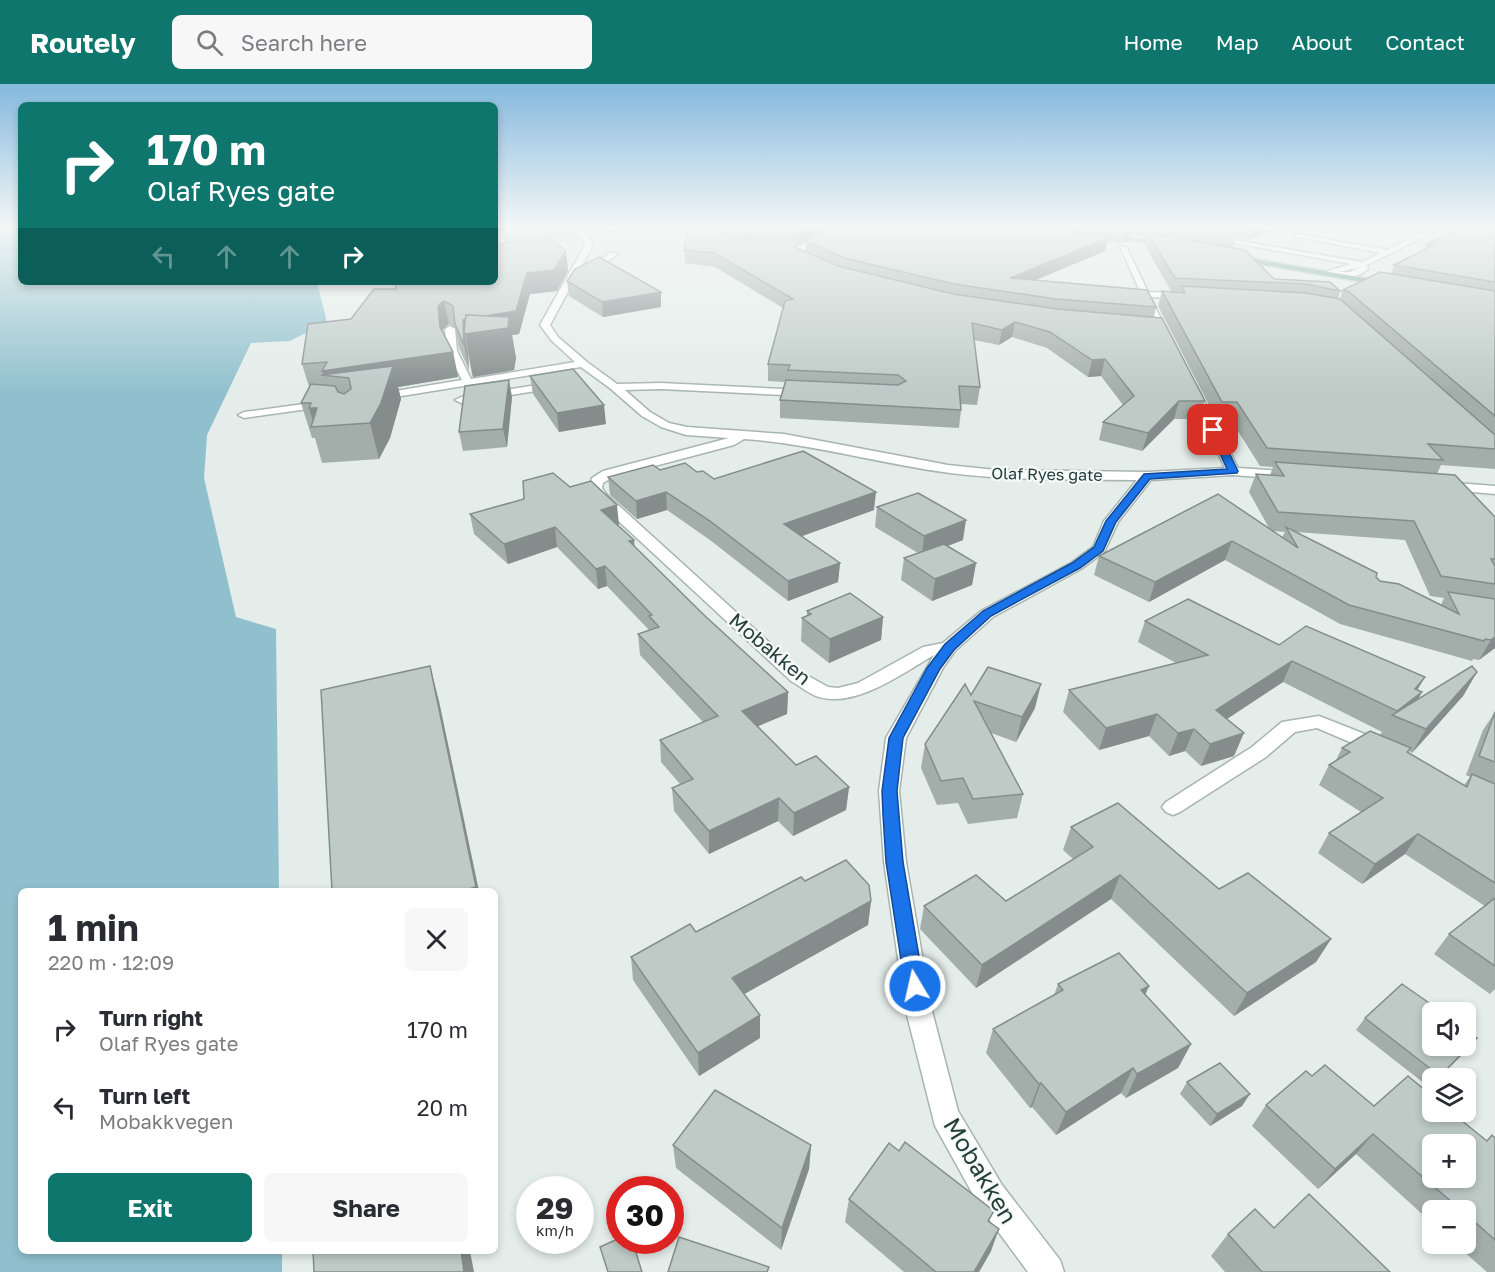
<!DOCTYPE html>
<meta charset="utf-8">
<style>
:root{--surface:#fff;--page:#f7f7f7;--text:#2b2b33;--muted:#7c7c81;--accent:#0f766e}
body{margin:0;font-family:"Golos Text",sans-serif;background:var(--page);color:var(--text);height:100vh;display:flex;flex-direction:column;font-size:22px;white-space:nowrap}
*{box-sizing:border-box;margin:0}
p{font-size:20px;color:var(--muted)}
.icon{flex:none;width:33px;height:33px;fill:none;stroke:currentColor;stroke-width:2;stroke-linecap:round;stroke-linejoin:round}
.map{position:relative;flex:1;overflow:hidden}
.details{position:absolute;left:18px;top:804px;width:480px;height:366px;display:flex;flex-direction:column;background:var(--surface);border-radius:9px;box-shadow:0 3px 9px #0003}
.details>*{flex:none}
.banner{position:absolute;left:18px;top:18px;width:480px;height:183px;border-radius:9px;box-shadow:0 3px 9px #0003;background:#0f766e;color:#fff;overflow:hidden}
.buttons{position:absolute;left:1422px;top:918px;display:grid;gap:12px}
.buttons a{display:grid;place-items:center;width:54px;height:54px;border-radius:9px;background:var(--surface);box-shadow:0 3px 9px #0003;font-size:30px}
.speed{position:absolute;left:516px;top:1092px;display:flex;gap:12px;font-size:30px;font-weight:700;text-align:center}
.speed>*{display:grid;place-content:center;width:78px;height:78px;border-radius:50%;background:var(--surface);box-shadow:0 3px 9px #0003;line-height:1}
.speed small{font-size:15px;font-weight:400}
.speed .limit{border:9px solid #d22;background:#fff;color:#111}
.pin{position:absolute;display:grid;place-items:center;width:51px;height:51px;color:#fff;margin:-26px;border-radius:12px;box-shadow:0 3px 9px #0006}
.me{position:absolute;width:66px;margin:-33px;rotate:351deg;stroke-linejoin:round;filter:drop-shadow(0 0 4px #0008)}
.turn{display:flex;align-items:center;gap:21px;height:126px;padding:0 30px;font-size:27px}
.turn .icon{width:78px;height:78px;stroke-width:2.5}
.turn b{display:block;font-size:42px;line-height:51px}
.lanes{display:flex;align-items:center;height:57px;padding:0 30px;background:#0003;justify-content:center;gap:30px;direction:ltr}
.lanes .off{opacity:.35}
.round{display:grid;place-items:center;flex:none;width:63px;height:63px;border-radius:9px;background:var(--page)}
.summary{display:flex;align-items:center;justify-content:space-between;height:102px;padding:0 30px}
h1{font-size:36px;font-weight:700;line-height:45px}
.primary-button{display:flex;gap:12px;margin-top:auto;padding:12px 30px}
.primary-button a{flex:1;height:69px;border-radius:9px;background:var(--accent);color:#fff;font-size:24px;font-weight:700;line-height:69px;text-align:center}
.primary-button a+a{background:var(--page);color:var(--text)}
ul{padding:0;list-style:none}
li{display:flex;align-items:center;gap:18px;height:78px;padding:0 30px}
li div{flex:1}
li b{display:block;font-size:22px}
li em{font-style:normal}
header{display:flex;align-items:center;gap:36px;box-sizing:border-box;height:84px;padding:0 30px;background:var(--accent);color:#fff}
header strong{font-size:28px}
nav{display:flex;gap:33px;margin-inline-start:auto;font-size:21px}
.search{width:420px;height:54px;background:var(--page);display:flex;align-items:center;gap:15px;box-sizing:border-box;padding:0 21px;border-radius:9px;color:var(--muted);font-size:22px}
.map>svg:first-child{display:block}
.green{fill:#bfdcc9}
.water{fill:#90c0ce}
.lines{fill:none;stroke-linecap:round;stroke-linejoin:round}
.minor-casing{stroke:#a7b5b1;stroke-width:3}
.major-casing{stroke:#c2c9c8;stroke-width:3}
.minor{fill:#fff;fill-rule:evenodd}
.major{fill:#6c9f96;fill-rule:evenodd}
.wall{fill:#a3aeaa;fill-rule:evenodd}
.shaded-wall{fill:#848d8b}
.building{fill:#bdcac6;stroke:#848d8b;stroke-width:1.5;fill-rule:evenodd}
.route{fill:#1a73e8;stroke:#114b97;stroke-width:1.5}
.labels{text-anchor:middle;stroke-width:4.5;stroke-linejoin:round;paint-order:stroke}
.far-street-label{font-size:16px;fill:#253e39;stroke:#f5f9f7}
.street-label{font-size:20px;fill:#253e39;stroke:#f5f9f7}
.near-street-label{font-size:24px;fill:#253e39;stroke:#f5f9f7}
</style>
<header>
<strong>Routely</strong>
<div class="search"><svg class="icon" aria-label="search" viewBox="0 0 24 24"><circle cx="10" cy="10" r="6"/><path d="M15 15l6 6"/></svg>Search here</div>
<nav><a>Home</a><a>Map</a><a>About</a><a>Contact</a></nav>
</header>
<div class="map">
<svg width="1495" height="1188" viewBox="0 0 1495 1188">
<rect width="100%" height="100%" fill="#e4edea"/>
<!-- green -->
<polygon class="green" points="495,143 622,143 573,159 495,151"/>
<!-- water -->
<polygon class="water" points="0,143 21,143 21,198 317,198 327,238 290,257 251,259 207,351 204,394 236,533 276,545 279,807 21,807 21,1167 282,1167 282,1188 0,1188"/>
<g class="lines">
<defs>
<g id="minor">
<polygon points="541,143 554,143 504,153 509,177 495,181 495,177 501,176 498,150"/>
<path d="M565,143c12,-1 23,6 28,18l-43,80 8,12 29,25 30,22 44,-1 144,7 5,3 -5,3 -144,-7 -36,1 25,22 19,11 18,4 97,7 164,31 48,5 151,2 78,-4 -38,-81 5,-3 5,3 41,81 58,4 7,4 -7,4 -63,-5 -82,5 -33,42 -14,30 -23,17 -88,48 -38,34 -12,17 -37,70 -7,53 7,71 25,145 27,104 44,74 58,75 4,12h-36l-48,-65 -45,-81 -30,-119 -21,-145 -5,-71 7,-53 48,-83c-31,18 -78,53 -115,42 -10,-3 -19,-11 -28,-16l-194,-180 -9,-13 4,-10 11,-7 126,-33 -43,-3 -25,-8 -19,-11 -31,-27 -30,-22 -204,33 -6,-3 6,-3 85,-14 -15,-29 -2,-22 5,-3 5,3 2,22 14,28 104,-17 -23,-21 -12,-16 45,-80 -4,-7zM744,355c70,5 137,25 206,34 62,8 125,6 187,7l-33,41 -11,26 -22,16 -90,48 -38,32 -20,4 -65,36 -20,5 -10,-1 -25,-14 -196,-178 -5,-7 1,-5 10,-6 121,-32z"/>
<polygon points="832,143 839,143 804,166 803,172 815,179 815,183 800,179 795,172 798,163"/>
<path d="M1435,143h8l-76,38 1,4c-12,10 -28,12 -40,2l23,-7 -144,-26 4,-2 151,26 18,-9 -87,-17 4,-2 90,16zM1360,183l-10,5h-11z"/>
<polygon points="1120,162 1127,164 1148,208 1184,209 1188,212 1184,215 1150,213 1171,255 1169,257 1161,255"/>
<polygon points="611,168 618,170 587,193 581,193 581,189"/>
<polygon points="556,298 561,301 560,303 461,319 455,316 461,313"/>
<polygon points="326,317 330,318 330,322 244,334 238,331 244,328"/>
<polygon points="1443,398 1495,402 1495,410 1438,405 1436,402 1438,399"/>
<polygon points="1319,632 1385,658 1388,663 1385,668 1378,670 1317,644 1295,648 1266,673 1180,728 1173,731 1166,728 1162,723 1166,718 1252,663 1282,638"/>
</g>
<g id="major">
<polygon points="1064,143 1076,143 1172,161 1168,163"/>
<polygon points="1233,171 1386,198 1390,200 1386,202 1230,175 1230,171"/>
</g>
</defs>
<!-- minor casing -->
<use href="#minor" class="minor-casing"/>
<!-- major casing -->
<use href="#major" class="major-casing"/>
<!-- minor -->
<use href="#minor" class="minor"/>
<!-- major -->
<use href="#major" class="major"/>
</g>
<!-- wall -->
<g class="wall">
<polygon points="505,143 549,153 566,167 568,187 557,207 530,210 519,250 512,251 516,274 514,286 473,293 472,290 468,270 469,286 459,264 455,244 449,240 443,245 443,249 453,268 458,293 398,303 401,315 390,354 379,375 322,379 315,354 312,354 301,319 309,303 302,280 396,205 497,162 507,159"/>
<path d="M688,143h576l-2,8 -14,5 -12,-2 -3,10 41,31 56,3 10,9 -2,8h2l3,-9 48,-16 3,-9 30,-15 3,-6 68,-17v242l-54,-4 -4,9 58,43v131l-16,12 -6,-1 -1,2 -132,-37 -115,-64 -76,42 -55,-27 5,-19 170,-28 -20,-36 7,-18 14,1 3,-8 -13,-1 -29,-46 -15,-1 -58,-113 4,-15 17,2v-2h-8l-27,-47 2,-7 -16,-3 -2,7 -6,2 -15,-1 -2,9 -69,29 120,27 -2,10 51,84 -6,18h-25l-32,32 -43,-11 4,-18 20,-17 -22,-29 -13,1 -41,-29 -35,-11 -13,8 -25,-5 6,47 -3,18 -16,-1v6l-2,18 -179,-10v-18l5,-18 -17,-1v-17l15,-56 -68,-41 -30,-4 -1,-13zM817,149l-11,8v11l-11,-5v-2h3zM1273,447l12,1 -3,5zM1296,448l109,8 25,56 14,2 -3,7 -61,-24 -4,-4z"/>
<polygon points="567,197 661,223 603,233 569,212"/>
<polygon points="530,292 606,340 559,348 533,310"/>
<polygon points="512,313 507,363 463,367 459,348"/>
<polygon points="660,386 697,388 714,395 874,426 802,452 840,479 838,498 788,517 710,456 667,426 637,435 610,411 608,393"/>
<polygon points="877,423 963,456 947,462 976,479 972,501 932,517 901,496 904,474 918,469 875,443"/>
<polygon points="470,430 619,441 618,441 635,463 704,531 788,608 787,630 758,642 796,681 849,703 846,726 793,752 778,737 709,770 674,727 672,704 680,700 661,678 660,656 703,638 640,571 638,550 649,546 607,502 598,505 557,463 508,480 474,450"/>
<polygon points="807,527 883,533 881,556 829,579 801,557 802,534 807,532"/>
<polygon points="1145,537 1279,561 1418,606 1422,608 1418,615 1477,588 1463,612 1412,669 1409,667 1408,669 1464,701 1470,693 1466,691 1483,646 1495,628 1495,905 1490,910 1434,870 1449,850 1485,822 1405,770 1362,800 1318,769 1329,749 1361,728 1319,701 1329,681 1335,678 1342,664 1380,651 1382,648 1283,598 1227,635 1234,672 1201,682 1185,667 1169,672 1149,652 1099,666 1063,628 1069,606 1176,579 1138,558"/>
<polygon points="971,611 1035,624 1016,658 991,649 1023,710 1017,734 968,740 958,719 937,721 921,684 925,660"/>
<polygon points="1071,743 1219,805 1331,855 1316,878 1234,932 1111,815 976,904 920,845 924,822 1006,817 1073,775 1063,766"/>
<polygon points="805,797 871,817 868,841 744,910 760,954 699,992 633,896 631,873 696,848"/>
<polygon points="1058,900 1149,902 1145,911 1191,960 1178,984 1126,1014 1121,1009 1056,1051 1032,1023 1030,1024 986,969 993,945 1054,911"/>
<polygon points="1365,934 1467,966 1439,994 1432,994 1432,1001 1430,1004 1356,946"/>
<polygon points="1312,992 1374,1022 1487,1056 1495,1054 1495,1188 1487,1188 1455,1160 1466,1160 1466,1126 1432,1126 1432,1139 1356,1070 1318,1105 1252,1042 1266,1021"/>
<polygon points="1187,998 1242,1022 1210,1042 1180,1010"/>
<polygon points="673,1061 811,1061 809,1085 781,1166 676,1084"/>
<polygon points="849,1115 990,1138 991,1167 979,1188 904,1188 845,1138"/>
<polygon points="1274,1144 1390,1188 1225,1188 1211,1172 1228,1150"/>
</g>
<!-- shaded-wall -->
<g class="shaded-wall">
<polygon points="809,143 828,143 798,161 799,148"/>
<polygon points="1126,143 1132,143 1128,157 1122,159"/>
<polygon points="1252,143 1264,143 1262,151 1248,156"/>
<polygon points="727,145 727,158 721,149"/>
<polygon points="495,146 499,174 495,176 496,155"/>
<polygon points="1108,154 1105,167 1007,208 1010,194"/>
<polygon points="566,167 568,187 557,207 530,210 519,250 512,251 516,274 514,286 473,293 465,250 464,248 468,270 469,286 464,261 463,236 527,189"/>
<polygon points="661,208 661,223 603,233 602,218"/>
<polygon points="444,217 449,240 443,245 445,267 440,243 438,222"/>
<polygon points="1015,238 1012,253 999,261 1002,246"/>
<polygon points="453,268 458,293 398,303 401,315 390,354 379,375 370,339 349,294 324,291 322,287"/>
<polygon points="1105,275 1101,292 1088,293 1092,276"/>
<polygon points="509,296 512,313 507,363 503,345"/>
<polygon points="1179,317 1174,335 1142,367 1148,349"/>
<polygon points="604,321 606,340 559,348 557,329"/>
<polygon points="309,324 317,324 315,343"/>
<polygon points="666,408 667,426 637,435 636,417"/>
<polygon points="876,408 874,426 783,459 784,440"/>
<polygon points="617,421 619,441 603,445 601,426"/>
<polygon points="966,436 963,456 922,472 924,452"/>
<polygon points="555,443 557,463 508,480 504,460"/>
<polygon points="634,456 636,476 629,457"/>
<polygon points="1232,457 1225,476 1149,518 1155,498"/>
<polygon points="840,479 838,498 788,517 788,497"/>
<polygon points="976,479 972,501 932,517 935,495"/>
<polygon points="605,482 607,502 598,505 596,485"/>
<polygon points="883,533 881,556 829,579 830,555"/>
<polygon points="1495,553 1495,564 1479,576 1491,556"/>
<polygon points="1292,577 1283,598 1207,648 1216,626"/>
<polygon points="430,582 439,617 479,807 461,807"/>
<polygon points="1477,588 1463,612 1412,669 1426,645"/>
<polygon points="1425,593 1412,615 1422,608 1410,630 1395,632 1415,605"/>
<polygon points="1041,600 1035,624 1016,658 1022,633"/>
<polygon points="788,608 787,630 742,649 742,627"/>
<polygon points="1157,630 1149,652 1099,666 1106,644"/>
<polygon points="1194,645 1185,667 1169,672 1178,649"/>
<polygon points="1244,649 1234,672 1201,682 1210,660"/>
<polygon points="849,703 846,726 793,752 794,729"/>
<polygon points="779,714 778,737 709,770 709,747"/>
<polygon points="1418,750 1405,770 1362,800 1375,780"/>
<polygon points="1120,791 1111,815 976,904 982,881"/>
<polygon points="871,817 868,841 732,917 732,894"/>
<polygon points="1331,855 1316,878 1234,932 1247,909"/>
<polygon points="1149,902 1138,926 1141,906"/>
<polygon points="760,931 760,954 699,992 698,969"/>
<polygon points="1477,954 1467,966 1438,994 1440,992"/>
<polygon points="1191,960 1178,984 1126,1014 1137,990"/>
<polygon points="1133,984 1121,1009 1056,1051 1066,1028"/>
<polygon points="1041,999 1032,1023 1030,1024 1039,1000"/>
<polygon points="1250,1010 1242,1022 1210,1042 1217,1030"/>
<polygon points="1373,1050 1356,1070 1318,1105 1335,1085"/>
<polygon points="811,1061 809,1085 781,1166 782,1144"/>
<polygon points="999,1145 991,1167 979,1188 974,1188"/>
<polygon points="461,1167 470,1167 474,1188 464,1188"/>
</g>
<!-- building -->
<g class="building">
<polygon points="505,143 543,143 549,149 549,153 566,167 554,186 527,189 516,227 485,232 466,231 466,235 463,236 464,261 455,240 453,222 444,217 438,222 440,243 453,268 322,287 327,278 302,280 308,240 351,235 374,205 396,205 395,198 495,198 495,162 508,158"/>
<polygon points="688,143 809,143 799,148 727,145 721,149 722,152 737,155 795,156 795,163 838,182 953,210 1057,225 1162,234 1205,317 1179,317 1148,349 1103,338 1134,312 1105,275 1092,276 1050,248 1015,238 1002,246 972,239 980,303 959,302 961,326 780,316 786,296 898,301 906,297 898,291 788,286 790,281 768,280 785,217 793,215 714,169 684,166"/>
<polygon points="827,143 1049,143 1108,154 1010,194 1147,206 1156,223 1056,215 954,200 844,174 806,157"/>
<polygon points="1200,143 1239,143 1234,145 1238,149"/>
<polygon points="1461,143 1495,143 1495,198 1394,181 1434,161 1427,160"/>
<polygon points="1147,149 1245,166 1274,195 1330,198 1340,207 1306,200 1175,194"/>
<polygon points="599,173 661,208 602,218 567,197 575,185"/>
<polygon points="1380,188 1495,207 1495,332 1349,208 1343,206"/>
<polygon points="1181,202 1306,209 1340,215 1495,351 1495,365 1428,360 1443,376 1267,364 1237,318 1222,318 1162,207 1185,209"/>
<polygon points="466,231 509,233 508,244 465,250 464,248"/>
<polygon points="393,282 381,319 370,339 311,343 317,324 309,324 311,319 301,319 311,300 335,302 338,308 344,310 351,305 349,294 321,291"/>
<polygon points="573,285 604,321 557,329 530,292"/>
<polygon points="509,296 503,345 459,348 465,302"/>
<polygon points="803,367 876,408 784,440 840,479 788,497 710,437 666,408 636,417 608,393 653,381 660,386 685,379 697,388 703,387 714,395"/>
<polygon points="1275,378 1455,391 1495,433 1495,475 1491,475 1495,482 1495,500 1441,492 1414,437 1278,428 1256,390 1284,392"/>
<polygon points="553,389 570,403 591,397 617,421 601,426 634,456 629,457 704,531 788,608 742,627 796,681 816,672 849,703 794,729 779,714 709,747 672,704 693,695 660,656 718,632 638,550 659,543 649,532 652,531 605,482 596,485 555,443 504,460 470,430 524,415 523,397"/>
<polygon points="918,409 966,436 924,452 877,423"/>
<polygon points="1218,410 1298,464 1286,443 1377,489 1376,493 1380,497 1399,500 1459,530 1448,508 1495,515 1495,553 1491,556 1485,555 1484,557 1349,521 1232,457 1155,498 1099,472"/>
<polygon points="944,460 976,479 935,495 904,474"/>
<polygon points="850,509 883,533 830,555 802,534 811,530 807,527"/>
<polygon points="1188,515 1279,561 1306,542 1425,593 1415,605 1422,608 1397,627 1292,577 1216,626 1244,649 1210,660 1194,645 1178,649 1157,630 1106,644 1069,606 1208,571 1145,537"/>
<polygon points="430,582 476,803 461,807 332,807 321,606"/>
<polygon points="1472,582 1477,588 1426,645 1392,631"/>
<polygon points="988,583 1041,600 1022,633 974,617 1023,710 973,715 963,694 941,697 925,660 965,600 971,611"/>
<polygon points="1495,628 1495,678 1479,672"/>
<polygon points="1370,647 1411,664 1407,668 1467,703 1472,690 1495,700 1495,799 1418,750 1375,780 1329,749 1383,714 1329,681 1350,668 1342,664"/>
<polygon points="1118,719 1219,805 1248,789 1331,855 1247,909 1120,791 982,881 924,822 976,791 1006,817 1093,763 1071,743"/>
<polygon points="846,776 869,801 871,817 732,894 760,931 698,969 631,873 690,840 696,848 801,793 805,797"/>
<polygon points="1495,814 1495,882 1449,850"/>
<polygon points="1119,869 1149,902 1141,906 1191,960 1137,990 1133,984 1066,1028 1041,999 1039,1000 993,945 1063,906 1058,900"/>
<polygon points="1402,900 1442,928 1432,928 1432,962 1466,962 1466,945 1477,954 1440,992 1365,934"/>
<polygon points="1220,979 1250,1010 1217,1030 1187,998"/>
<path d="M1325,981l49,41 34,-30 24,20v16h19l36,29 5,-6 3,3v102l-29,-26v-4h-5l-88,-76 -38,35 -69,-64 40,-34 6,5zM1432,1060h34v34h-34z"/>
<polygon points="715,1006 811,1061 782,1144 673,1061"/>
<polygon points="905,1058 994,1127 988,1137 999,1145 974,1188 936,1188 849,1115 889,1059 899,1067"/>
<polygon points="1309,1110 1390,1188 1262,1188 1228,1150 1255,1125 1274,1144"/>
<polygon points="679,1153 769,1183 767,1188 668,1188"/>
<polygon points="620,1154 620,1156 632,1156 642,1188 608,1188 600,1163"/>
<polygon points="313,1167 461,1167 464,1188 314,1188"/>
</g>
<!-- sky -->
<linearGradient id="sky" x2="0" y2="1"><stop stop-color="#85b9de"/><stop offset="0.46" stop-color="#f3f7f6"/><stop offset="1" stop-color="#f3f7f6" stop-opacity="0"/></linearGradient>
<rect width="1495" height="309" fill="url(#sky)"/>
<!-- route -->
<polygon class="route" points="1210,345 1218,346 1238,387 1237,389 1150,395 1116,438 1103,467 1080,484 991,532 954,566 940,585 903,654 897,707 899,731 903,778 924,902 921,908 915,911 908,908 905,902 886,778 883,731 882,707 889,654 927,584 945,560 983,527 1072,479 1094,463 1106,437 1144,390 1227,385 1209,346"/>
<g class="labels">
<!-- far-street labels -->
<g class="far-street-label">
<text transform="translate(1047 390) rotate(1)" y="6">Olaf Ryes gate</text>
</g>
<!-- street labels -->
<g class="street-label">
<text transform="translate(770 565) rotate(40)" y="7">Mobakken</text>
</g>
<!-- near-street labels -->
<g class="near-street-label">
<text transform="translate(980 1087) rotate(59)" y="8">Mobakken</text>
</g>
</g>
</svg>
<div class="buttons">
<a><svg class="icon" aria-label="sound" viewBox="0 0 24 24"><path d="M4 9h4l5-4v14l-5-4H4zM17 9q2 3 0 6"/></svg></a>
<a><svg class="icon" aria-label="layers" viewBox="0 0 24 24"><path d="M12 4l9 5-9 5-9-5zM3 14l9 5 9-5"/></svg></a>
<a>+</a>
<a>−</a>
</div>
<div class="speed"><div>29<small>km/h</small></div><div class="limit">30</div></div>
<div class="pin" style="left:1213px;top:346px;background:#d93025"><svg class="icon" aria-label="arrive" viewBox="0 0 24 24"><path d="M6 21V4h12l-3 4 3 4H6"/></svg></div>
<svg class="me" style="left:915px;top:902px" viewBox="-20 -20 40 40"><circle r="17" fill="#1a73e8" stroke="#fff" stroke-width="3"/><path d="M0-11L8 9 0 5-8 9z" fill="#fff"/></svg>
<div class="banner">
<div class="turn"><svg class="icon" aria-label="right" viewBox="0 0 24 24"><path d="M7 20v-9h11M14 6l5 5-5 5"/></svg><div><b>170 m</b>Olaf Ryes gate</div></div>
<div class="lanes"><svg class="icon off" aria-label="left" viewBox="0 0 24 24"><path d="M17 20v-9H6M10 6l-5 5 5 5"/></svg><svg class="icon off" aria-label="ahead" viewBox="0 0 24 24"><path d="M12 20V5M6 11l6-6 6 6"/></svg><svg class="icon off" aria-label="ahead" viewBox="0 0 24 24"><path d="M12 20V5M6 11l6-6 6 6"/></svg><svg class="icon" aria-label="right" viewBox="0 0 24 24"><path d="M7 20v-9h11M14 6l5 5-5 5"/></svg></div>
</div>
<section class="details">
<div class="summary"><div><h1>1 min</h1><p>220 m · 12:09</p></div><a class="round"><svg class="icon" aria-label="close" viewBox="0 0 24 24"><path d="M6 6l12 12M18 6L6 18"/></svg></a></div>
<ul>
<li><svg class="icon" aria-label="right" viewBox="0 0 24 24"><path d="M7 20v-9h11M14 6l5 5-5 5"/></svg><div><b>Turn right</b><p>Olaf Ryes gate</p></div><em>170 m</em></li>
<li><svg class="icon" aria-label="left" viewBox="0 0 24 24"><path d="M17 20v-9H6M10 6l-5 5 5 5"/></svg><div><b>Turn left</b><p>Mobakkvegen</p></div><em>20 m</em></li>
</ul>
<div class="primary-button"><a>Exit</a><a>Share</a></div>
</section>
</div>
